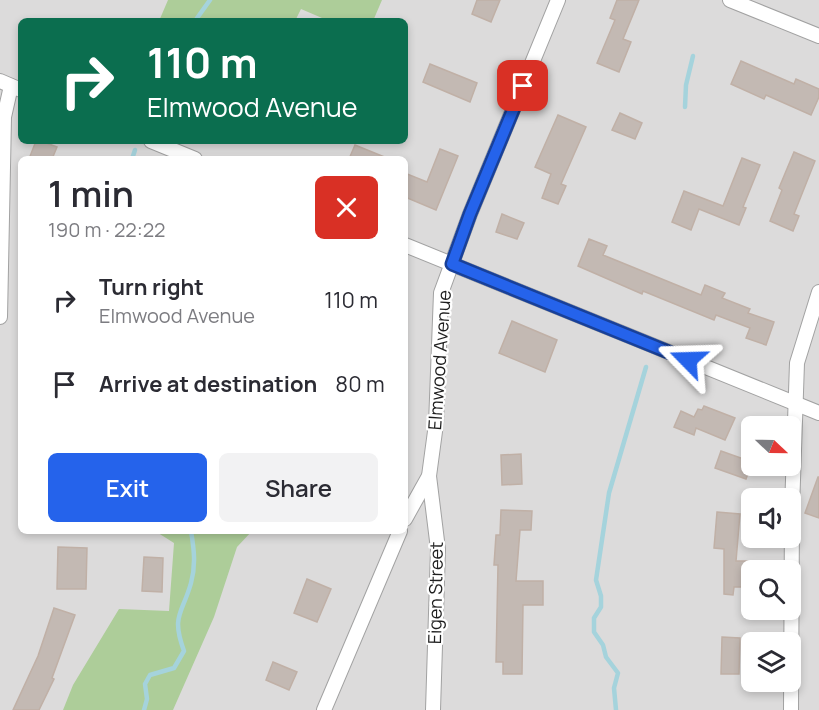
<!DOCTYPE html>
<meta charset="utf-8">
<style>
:root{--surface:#fff;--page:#f2f2f3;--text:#2b2b33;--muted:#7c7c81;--accent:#2563eb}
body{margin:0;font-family:Manrope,sans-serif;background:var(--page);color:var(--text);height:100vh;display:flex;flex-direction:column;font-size:22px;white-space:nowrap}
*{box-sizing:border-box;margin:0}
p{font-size:20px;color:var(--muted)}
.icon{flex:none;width:33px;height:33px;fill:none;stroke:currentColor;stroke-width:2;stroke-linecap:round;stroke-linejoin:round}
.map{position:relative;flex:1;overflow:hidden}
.drawer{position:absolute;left:18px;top:156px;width:390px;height:378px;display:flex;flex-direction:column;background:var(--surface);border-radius:9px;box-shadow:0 3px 9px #0003}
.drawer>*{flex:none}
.banner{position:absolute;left:18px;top:18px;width:390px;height:126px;border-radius:9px;box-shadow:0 3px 9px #0003;background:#0b6e4f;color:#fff;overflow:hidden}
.needle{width:39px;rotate:112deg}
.tools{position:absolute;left:741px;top:416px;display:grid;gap:12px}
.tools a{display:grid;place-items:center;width:60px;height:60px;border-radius:9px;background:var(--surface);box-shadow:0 3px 9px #0003;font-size:30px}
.pin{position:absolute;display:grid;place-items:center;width:51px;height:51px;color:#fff;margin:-26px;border-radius:12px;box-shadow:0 3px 9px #0006}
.me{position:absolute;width:66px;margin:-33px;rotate:292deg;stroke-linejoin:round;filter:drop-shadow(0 0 4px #0008)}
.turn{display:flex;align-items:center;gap:21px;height:126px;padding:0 30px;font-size:27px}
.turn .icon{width:78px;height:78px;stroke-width:2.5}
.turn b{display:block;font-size:42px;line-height:51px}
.round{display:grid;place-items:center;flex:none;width:63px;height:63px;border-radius:9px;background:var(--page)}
.headline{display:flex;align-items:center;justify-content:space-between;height:102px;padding:0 30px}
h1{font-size:36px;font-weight:600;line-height:45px}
.cta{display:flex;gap:12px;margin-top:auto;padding:12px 30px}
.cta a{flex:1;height:69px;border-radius:9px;background:var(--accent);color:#fff;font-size:24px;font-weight:600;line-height:69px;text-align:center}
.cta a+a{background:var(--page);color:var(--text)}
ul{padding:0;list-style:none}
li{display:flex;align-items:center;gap:18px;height:84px;padding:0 30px}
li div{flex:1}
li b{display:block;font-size:22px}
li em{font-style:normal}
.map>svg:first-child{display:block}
.residential{fill:#dcdbdb;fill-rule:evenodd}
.forest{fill:#adcd99}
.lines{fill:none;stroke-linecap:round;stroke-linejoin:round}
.stream{stroke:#a5d3dc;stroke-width:4.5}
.building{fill:#c3b9b3;stroke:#c0b0a6;stroke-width:1.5}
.street-casing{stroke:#a2a2a2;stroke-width:16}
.street{stroke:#fff;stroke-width:14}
.route-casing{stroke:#184099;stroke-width:15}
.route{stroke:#2563eb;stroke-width:10}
.labels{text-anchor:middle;stroke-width:4.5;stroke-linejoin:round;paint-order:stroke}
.street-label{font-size:18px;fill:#1e1e1e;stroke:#fff}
</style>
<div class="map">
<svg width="819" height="710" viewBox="0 0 819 710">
<rect width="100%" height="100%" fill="#efeae4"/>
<!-- residential -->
<path class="residential" d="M0,0h819v710h-819zM21,21h384v120h-384zM21,159h384v372h-384zM752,426h38v39h-38zM752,498h38v39h-38zM752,570h38v39h-38zM752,642h38v39h-38z"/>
<!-- forest -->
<g class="forest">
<polygon points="168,0 382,0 373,21 329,21 301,9 295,21 159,21"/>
<polygon points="155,531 252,531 237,547 214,617 173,710 63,710 73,685 119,609 169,611 174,543"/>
</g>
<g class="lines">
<!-- stream -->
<g class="stream">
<polyline points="195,21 210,0"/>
<polyline points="685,107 686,85 693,56"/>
<polyline points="132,159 135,150"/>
<path d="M144,710l3,-11 -2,-15 5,-9 24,-7 10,-17c-13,-36 -2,-36 7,-68 5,-18 3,-34 0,-52"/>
<polyline points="616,710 614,688 618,673 606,657 603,645 594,632 594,618 601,607 601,596 596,580 609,493 646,367"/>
</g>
</g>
<!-- building -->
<g class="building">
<polygon points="477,0 500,0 491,22 472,14"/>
<polygon points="617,0 639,0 623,39 631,42 619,72 597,63 615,20 610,18"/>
<polygon points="741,61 794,84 796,79 819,89 819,97 811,115 766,95 764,99 731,84"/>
<polygon points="430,64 477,83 470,102 423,82"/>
<polygon points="620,113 642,123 635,139 612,130"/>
<polygon points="558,115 586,127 561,184 566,186 558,204 542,198 551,174 535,167"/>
<polygon points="36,141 41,141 57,147 52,159 29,159"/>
<polygon points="355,145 387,158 387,159 349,159"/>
<polygon points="440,149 458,156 436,210 405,197 405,173 427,182"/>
<polygon points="794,152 815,161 794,214 799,216 793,231 770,221 782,190 779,188"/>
<polygon points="742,158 760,165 743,207 746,208 739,225 699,209 691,230 672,222 684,191 723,206"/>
<polygon points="502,214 524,223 517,239 496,232"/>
<polygon points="589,239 607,246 603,255 701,295 705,285 725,293 722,298 750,309 748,313 774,322 766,345 746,338 750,328 716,315 714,320 643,291 642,294 578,266"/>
<polygon points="512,321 557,340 545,372 499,353"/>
<polygon points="704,406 735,418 725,440 696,428 694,435 674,427 681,411 694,417 698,409 702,410"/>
<polygon points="721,451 752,462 746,479 715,468"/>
<polygon points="521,454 522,484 502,485 501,455"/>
<polygon points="818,477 819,477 819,518 805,513"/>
<polygon points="501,510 532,511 531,530 520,530 516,581 543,581 543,605 523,605 522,674 503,674 503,662 496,662 498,565 494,565 496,535 500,535"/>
<polygon points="717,512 740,514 736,561 747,561 746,587 734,587 733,595 724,594 724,549 714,548"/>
<polygon points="58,547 87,548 86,589 57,589"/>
<polygon points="144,557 163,558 162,592 142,591"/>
<polygon points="307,579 331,589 317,622 294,613"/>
<polygon points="54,608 75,615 52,678 54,679 39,710 13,710 38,656"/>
<polygon points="722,637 740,638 739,674 721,674"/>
<polygon points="273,662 297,672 289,690 266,680"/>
</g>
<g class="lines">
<defs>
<g id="street">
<polyline points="730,0 819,36"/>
<polyline points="0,81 21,90"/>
<polyline points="151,141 195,159"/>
<polyline points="405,245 819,413"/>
<polyline points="0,317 4,117 11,86"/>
<polyline points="429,476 438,549 433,710"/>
<polyline points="405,519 429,476 436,424 441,293 470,214 558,0"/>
<polyline points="324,710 400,531"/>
<polyline points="791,710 792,509 797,363 819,292"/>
</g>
</defs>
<!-- street casing -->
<use href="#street" class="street-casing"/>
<!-- street -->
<use href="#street" class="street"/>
</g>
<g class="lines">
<defs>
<polyline id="route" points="523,86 470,214 452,264 688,360"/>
</defs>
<!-- route casing -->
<use href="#route" class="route-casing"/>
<!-- route -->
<use href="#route" class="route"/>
</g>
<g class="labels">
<!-- street labels -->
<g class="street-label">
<text transform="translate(440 360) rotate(-86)" y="6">Elmwood Avenue</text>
<text transform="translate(436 593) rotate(-89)" y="6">Eigen Street</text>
</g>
</g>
</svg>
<div class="tools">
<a><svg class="needle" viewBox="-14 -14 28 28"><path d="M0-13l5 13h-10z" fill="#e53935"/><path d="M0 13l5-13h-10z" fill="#7c7c81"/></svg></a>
<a><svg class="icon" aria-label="sound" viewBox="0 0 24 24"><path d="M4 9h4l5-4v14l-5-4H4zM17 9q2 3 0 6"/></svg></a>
<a><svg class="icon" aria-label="search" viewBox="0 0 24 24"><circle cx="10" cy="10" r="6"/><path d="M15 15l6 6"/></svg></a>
<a><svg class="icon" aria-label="layers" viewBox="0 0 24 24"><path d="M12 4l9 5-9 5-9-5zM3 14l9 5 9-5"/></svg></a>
</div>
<div class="pin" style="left:523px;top:86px;background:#d93025"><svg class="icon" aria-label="arrive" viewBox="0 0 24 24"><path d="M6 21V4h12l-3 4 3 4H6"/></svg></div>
<svg class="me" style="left:688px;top:360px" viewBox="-20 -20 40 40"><path d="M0-17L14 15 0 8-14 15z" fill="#2563eb" stroke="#fff" stroke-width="4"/></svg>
<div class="banner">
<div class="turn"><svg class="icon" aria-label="right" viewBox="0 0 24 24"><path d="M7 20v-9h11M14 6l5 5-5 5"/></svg><div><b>110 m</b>Elmwood Avenue</div></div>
</div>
<section class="drawer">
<div class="headline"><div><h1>1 min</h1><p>190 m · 22:22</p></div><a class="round" style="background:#d93025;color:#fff"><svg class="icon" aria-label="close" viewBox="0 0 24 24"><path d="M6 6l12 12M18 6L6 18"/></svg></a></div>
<ul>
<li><svg class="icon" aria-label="right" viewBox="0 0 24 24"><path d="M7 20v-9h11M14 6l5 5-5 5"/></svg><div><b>Turn right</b><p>Elmwood Avenue</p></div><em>110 m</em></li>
<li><svg class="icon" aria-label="arrive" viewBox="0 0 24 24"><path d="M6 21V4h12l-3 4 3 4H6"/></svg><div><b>Arrive at destination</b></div><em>80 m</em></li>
</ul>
<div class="cta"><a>Exit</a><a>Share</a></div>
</section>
</div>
